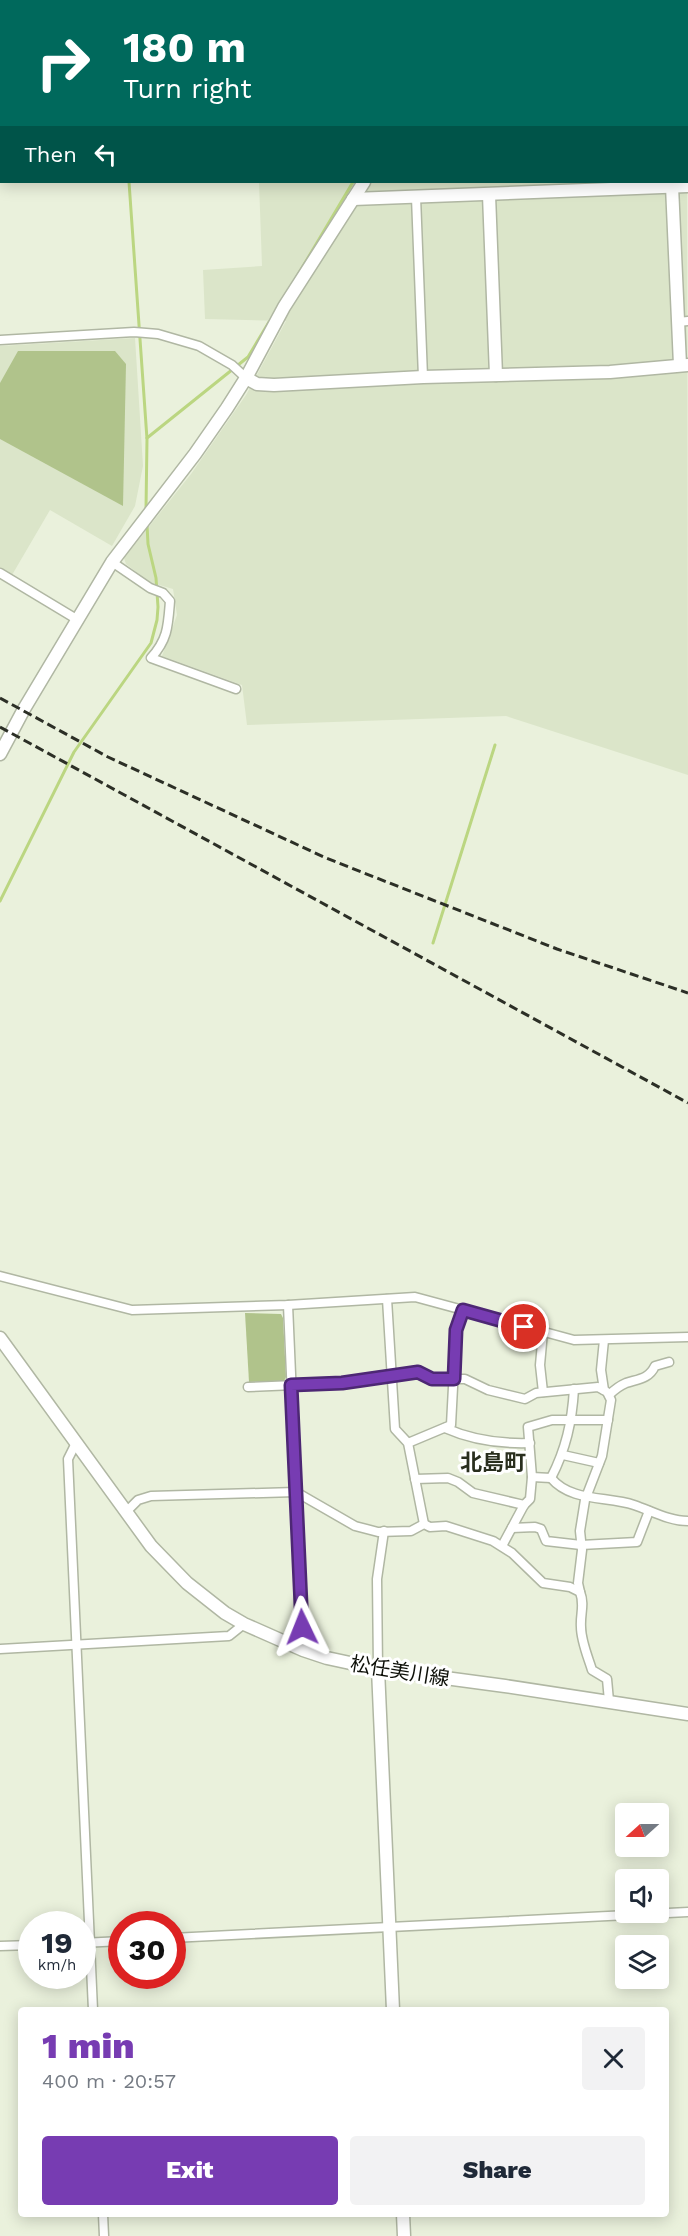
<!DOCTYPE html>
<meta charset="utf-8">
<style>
:root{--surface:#fff;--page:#f2f2f3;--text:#1f2937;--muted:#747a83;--accent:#773cb2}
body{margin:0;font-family:"Work Sans","Noto Sans JP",sans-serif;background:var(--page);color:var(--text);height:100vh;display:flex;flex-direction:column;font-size:22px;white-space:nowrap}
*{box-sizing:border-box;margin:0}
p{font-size:20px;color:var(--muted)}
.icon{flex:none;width:33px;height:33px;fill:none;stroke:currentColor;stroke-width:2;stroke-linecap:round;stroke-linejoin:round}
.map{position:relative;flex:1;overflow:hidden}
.drawer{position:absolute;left:18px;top:2007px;width:651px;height:210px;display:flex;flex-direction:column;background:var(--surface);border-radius:6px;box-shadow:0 3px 15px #0003}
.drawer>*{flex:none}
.hud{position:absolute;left:0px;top:0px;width:688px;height:183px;box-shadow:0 3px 15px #0003;background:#00695c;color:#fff;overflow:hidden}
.needle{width:39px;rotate:249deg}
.fabs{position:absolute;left:615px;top:1803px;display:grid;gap:12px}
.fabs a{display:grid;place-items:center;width:54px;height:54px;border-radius:6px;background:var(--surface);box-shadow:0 3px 15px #0003;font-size:30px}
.speed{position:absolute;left:18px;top:1911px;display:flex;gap:12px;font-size:30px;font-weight:700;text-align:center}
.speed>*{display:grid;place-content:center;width:78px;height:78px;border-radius:50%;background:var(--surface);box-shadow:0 3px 15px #0003;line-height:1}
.speed small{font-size:15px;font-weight:400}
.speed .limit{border:9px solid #d22;background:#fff;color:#111}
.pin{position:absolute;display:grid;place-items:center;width:51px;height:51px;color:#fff;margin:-26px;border:3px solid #fff;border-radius:50%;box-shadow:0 2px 6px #0007}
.me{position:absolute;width:66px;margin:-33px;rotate:358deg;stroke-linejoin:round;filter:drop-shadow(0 0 4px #0008)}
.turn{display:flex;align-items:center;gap:21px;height:126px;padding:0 24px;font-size:27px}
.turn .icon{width:78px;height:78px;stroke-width:2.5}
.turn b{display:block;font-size:42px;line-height:51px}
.then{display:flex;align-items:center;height:57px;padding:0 24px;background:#0003;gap:12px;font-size:22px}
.round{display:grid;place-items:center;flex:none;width:63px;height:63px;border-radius:6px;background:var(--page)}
.head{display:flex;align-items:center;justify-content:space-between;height:102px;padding:0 24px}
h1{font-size:36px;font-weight:800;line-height:45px;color:var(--accent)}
.button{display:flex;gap:12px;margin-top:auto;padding:12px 24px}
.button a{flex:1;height:69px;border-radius:6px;background:var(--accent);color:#fff;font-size:24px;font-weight:800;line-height:69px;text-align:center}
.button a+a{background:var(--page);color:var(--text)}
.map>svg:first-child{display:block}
.built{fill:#dbe5c9}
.green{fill:#b0c38b}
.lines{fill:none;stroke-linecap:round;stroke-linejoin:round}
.stream{stroke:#bbd681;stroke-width:3}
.street-casing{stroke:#b0b7a3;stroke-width:11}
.secondary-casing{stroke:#b0b7a3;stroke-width:15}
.street{stroke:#fff;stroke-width:8}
.secondary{stroke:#fff;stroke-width:12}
.rail{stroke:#2c2f26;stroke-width:3;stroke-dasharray:9 4.5;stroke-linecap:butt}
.route-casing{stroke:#4d2774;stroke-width:15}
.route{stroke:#773cb2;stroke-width:10}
.labels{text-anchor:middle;stroke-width:6;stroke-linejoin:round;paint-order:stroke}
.street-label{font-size:20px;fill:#0d0f08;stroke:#fff}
.quarter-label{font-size:22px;font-weight:bold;fill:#292e1e;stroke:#fff}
</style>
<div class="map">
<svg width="688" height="2236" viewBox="0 0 688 2236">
<rect width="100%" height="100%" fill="#eaf1dc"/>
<!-- built -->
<g class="built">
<polygon points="128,0 462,0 461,2"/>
<polygon points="687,83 688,775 506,716 247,725 242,685 162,656 177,615 173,589 149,582 126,564 124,558 191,474 246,395 286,321 205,319 203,270 262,266 259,182 687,182"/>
<polygon points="135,338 143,466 135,506 112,546 50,510 12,575 0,568 0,346"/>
</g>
<!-- green -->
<g class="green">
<polygon points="18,351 115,351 126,364 123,506 0,439 0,383"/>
<polygon points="245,1313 281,1314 283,1318 286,1377 284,1381 249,1382"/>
</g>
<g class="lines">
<!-- stream -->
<g class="stream">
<polyline points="117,0 117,2"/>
<polyline points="465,2 466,0"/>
<polyline points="129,182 147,439 146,509"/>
<polyline points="296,278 353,182"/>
<polyline points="147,438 248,357 269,322"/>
<polyline points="0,901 74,752 151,643 157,620 158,607 156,578 148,544 147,525"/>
<polyline points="433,943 495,745"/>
</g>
<defs>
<g id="street">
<polyline points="124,0 124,2"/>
<polyline points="540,0 540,2"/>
<polyline points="604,0 604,2"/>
<polyline points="664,0 664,2"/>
<polyline points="687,76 688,76"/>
<polyline points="416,197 423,377"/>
<polyline points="678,322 688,321"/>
<polyline points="0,340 134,332 158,334 199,346 232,365 246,378"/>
<path d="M112,562l38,26 13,5 7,8c-2,25 -2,38 -19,57l85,31"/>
<polyline points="0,573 78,620"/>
<polyline points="0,1276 132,1310 288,1305 415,1297 574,1340 688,1337"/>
<polyline points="387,1299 395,1429 408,1443 424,1524"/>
<polyline points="288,1305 303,1650"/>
<polyline points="543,1332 540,1365 543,1392"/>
<polyline points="248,1387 342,1383 418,1372 433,1379 465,1379 488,1390 525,1399 536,1393 598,1387 607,1392 611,1400 602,1456 585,1500 580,1531 582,1550 578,1583 580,1592"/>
<polyline points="604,1390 601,1370 604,1340"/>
<path d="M609,1395c5,-5 10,-9 17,-12 12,-4 23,-4 29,-17l14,-4"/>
<path d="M445,1428c27,12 55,16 85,15"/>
<polyline points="76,1443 68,1459 93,2010"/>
<polyline points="408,1443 451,1425 456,1330 463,1310"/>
<polyline points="563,1455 599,1463"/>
<path d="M532,1477l19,1c15,-29 21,-56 23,-89"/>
<path d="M551,1478c20,24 56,18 83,27 18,6 35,16 54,16"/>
<polyline points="415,1479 448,1478 458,1482 473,1493 524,1505"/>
<path d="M126,1512l12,-12 13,-4 145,-4 59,34 23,6 33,-1 13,-7 6,3 16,-1 47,15 19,12 31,30 27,4 10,5c5,13 0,22 1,35 0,14 7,30 11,43l15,9 2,22"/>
<polyline points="512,1528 535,1527 541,1529 546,1541 581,1545 637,1542 649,1511"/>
<polyline points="502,1546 524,1505 530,1499 532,1477 528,1427 552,1420 608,1420"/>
<polyline points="0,1649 229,1636 244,1624"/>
<polyline points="378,1669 377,1579 384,1531"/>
<polyline points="172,1938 688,1912"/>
<polyline points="82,1943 122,1941"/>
<polyline points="0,1946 32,1945"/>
<polyline points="103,2214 104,2236"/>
</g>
<g id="secondary">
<polyline points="474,2 475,0"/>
<polyline points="672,186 680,365"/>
<polyline points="489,195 496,375"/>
<polyline points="353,199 688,186"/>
<polyline points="246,378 257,384 274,385 423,377 610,372 688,365"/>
<polyline points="0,754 24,709 112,562 195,454 227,408 246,378 284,307 364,182"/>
<polyline points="0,1338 151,1546 187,1583 225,1613 244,1624 303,1650 327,1658 378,1669 505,1686 688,1714"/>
<polyline points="378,1669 393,2010"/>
<polyline points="403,2214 404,2236"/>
</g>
</defs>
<!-- street casing -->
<use href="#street" class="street-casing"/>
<!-- secondary casing -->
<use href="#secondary" class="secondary-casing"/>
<!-- street -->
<use href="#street" class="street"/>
<!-- secondary -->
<use href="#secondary" class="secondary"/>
<!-- rail -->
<g class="rail">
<polyline points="0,698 108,757 326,858 557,949 688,993"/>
<polyline points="0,727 688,1103"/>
</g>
</g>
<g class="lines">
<defs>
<polyline id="route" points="302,1627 291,1385 342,1383 418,1372 432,1379 454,1379 456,1330 463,1310 524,1327"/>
</defs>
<!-- route casing -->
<use href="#route" class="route-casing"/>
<!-- route -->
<use href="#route" class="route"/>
</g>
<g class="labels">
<!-- street labels -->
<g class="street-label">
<text transform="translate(400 1671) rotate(9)" y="7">松任美川線</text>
</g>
<!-- quarter labels -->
<g class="quarter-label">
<text x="493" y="1470">北島町</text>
</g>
</g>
</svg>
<div class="fabs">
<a><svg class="needle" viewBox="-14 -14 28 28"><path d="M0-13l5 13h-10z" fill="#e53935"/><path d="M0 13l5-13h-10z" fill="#747a83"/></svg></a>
<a><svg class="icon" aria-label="sound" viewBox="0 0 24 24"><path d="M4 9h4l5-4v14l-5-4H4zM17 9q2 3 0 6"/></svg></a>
<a><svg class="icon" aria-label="layers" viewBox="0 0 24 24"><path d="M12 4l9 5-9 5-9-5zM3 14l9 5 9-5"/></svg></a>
</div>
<div class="speed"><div>19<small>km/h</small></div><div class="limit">30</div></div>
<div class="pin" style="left:524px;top:1327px;background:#d93025"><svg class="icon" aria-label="arrive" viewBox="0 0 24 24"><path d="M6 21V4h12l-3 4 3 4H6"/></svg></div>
<svg class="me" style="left:302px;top:1627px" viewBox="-20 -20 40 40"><path d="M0-17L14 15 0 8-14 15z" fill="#773cb2" stroke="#fff" stroke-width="4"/></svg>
<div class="hud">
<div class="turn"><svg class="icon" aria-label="right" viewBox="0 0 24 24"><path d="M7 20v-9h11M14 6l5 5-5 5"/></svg><div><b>180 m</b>Turn right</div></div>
<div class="then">Then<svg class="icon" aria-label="left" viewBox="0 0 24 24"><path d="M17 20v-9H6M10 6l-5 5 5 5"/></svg></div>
</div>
<section class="drawer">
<div class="head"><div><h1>1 min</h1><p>400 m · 20:57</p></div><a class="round"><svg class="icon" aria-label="close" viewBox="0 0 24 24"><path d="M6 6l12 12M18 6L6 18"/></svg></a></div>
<div class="button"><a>Exit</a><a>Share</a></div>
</section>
</div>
